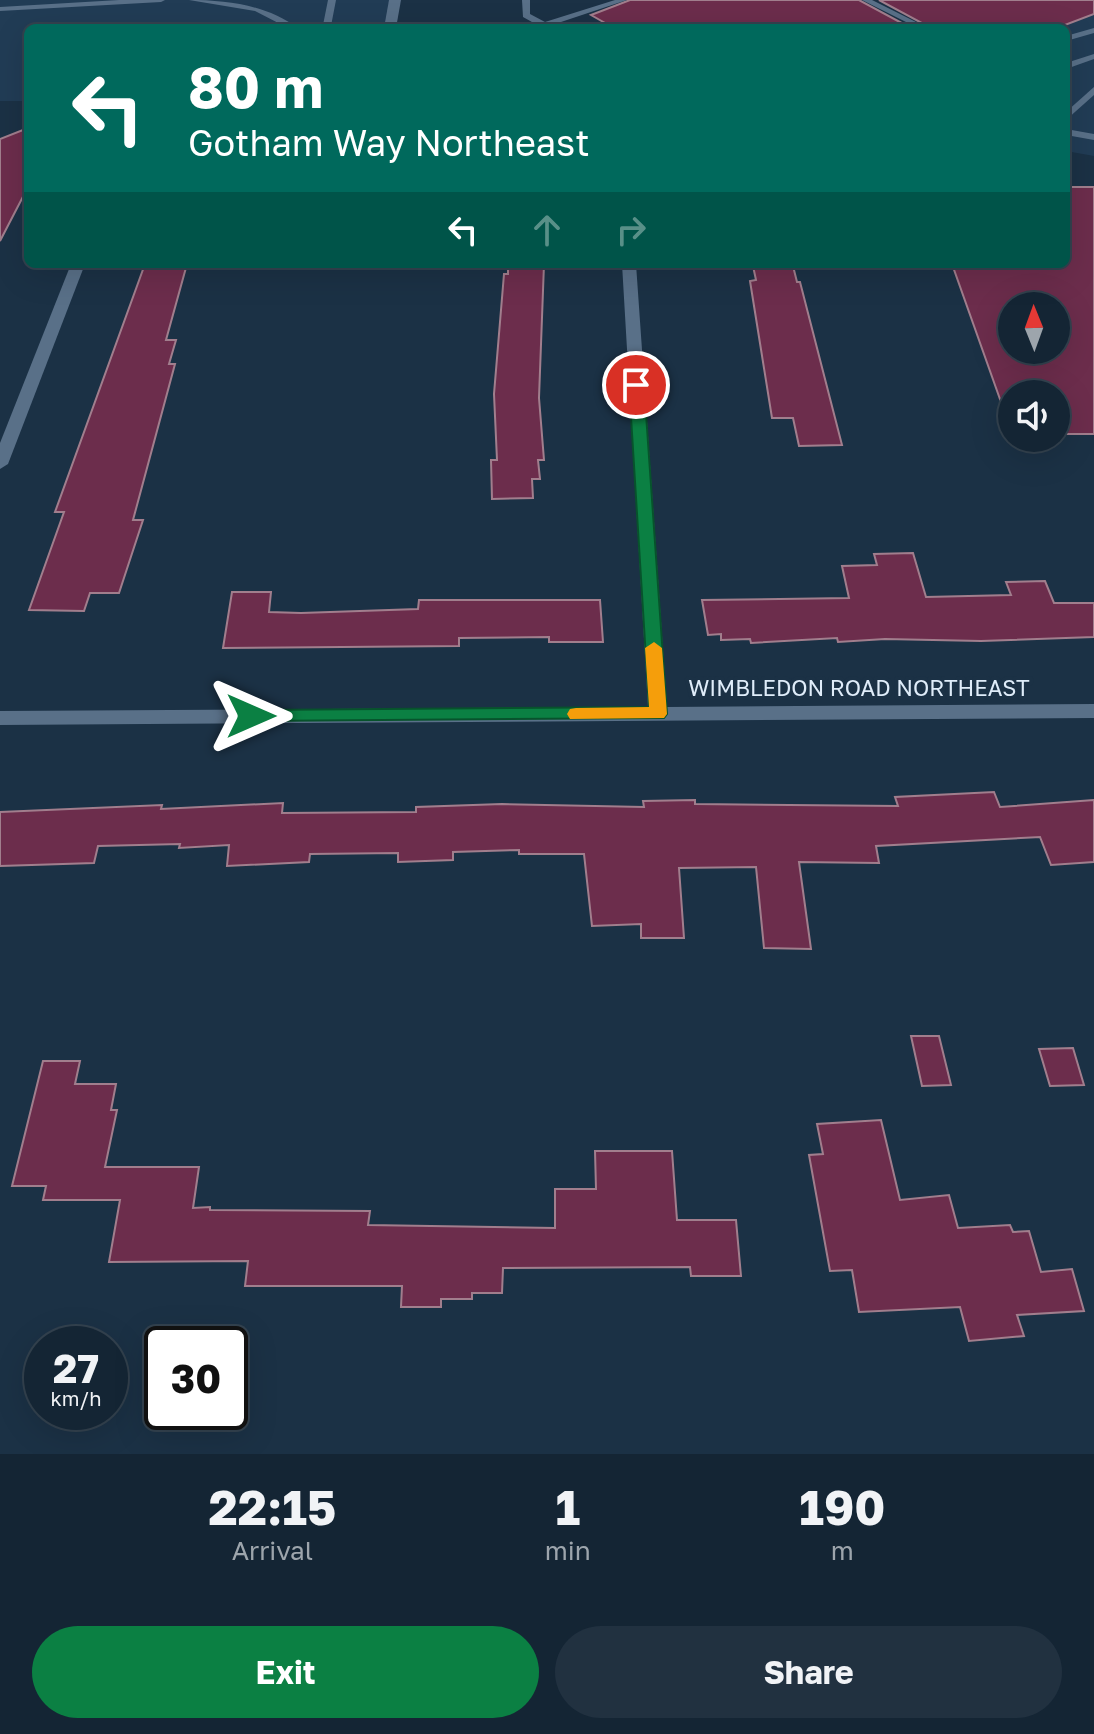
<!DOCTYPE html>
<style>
:root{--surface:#142534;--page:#213140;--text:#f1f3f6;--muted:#9da5ac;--line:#33424f;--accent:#0b8043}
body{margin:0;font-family:"Golos Text",sans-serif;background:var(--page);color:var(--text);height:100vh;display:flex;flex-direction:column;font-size:30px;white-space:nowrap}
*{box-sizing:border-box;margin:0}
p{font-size:26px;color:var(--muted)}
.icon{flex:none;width:44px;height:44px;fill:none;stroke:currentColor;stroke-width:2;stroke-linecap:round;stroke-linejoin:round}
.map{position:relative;height:1454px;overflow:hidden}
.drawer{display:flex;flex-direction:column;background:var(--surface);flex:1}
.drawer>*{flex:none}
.guide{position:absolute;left:24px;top:24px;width:1046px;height:244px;border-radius:12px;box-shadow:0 8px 32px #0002,0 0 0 2px var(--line);background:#00695c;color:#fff;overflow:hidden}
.needle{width:52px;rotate:359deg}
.buttons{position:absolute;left:998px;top:292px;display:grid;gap:16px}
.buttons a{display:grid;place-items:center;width:72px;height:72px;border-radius:50%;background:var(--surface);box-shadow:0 8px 32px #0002,0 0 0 2px var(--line);font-size:40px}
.speed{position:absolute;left:24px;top:1326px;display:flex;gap:16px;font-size:40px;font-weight:700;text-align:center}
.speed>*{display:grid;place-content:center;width:104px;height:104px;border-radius:50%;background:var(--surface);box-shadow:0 8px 32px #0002,0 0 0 2px var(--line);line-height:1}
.speed small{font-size:20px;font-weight:400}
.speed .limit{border:4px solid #111;border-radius:12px;background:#fff;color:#111}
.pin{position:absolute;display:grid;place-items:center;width:68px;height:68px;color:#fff;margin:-34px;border:4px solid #fff;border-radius:50%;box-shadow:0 2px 8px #0007}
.me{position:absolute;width:88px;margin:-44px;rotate:90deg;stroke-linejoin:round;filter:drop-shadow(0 0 6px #0008)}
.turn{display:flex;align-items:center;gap:28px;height:168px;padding:0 32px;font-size:36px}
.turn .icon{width:104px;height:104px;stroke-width:2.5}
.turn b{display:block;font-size:56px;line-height:68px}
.lanes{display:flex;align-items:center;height:76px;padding:0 32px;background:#0003;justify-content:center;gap:40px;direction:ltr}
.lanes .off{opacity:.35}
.eta{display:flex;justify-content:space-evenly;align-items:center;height:136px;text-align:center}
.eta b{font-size:48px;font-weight:700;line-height:56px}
.action{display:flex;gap:16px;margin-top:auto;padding:16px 32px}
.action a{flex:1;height:92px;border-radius:48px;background:var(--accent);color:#fff;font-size:32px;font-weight:700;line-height:92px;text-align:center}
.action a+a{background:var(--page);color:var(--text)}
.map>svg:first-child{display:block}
.built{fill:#213c55}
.building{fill:#6c2d4c;stroke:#a17e8d;stroke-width:2;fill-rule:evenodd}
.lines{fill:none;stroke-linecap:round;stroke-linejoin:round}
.service{fill:#597088;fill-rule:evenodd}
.minor{fill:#597088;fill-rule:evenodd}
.route{fill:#0b8043;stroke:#07532c;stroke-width:2}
.slow{fill:#f59e0b}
.labels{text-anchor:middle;stroke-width:8;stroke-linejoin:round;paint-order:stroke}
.street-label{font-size:22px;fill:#dfecf9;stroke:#1b3145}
</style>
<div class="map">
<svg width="1094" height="1454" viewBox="0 0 1094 1454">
<rect width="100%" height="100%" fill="#1b3145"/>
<!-- built -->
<g class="built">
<polygon points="0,0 399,0 396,28 28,28 28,101 0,101"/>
<polygon points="1094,0 1094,156 1066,151 1066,28 999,28"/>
</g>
<!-- building -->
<g class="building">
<polygon points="630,0 859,0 911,28 614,28 591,15"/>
<polygon points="879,0 1094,0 1094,14 1057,28 931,28"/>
<polygon points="28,128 28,187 0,241 0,139"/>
<path d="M1066,187h28v247h-38v-40h-44v39l-60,-169h114zM1012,306h44v44h-44z"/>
<polygon points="145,264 187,264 166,340 176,340 169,364 175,364 133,520 143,520 119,593 90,593 84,611 29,610 64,512 55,512"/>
<polygon points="508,264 544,264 539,398 544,460 538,460 540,479 532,479 533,498 492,499 491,460 497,460 494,394 504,274 508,274"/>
<polygon points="753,266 793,266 797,282 800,282 842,445 799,446 793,418 772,418 750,281 756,280"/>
<polygon points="913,553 926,597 1011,595 1006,582 1045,581 1054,603 1094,603 1094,637 981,641 885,639 838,642 837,638 751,643 750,639 721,640 721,634 708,635 702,600 849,598 842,566 877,565 874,554"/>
<polygon points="232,592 271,592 269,612 301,613 418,609 419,600 600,600 603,642 549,642 549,637 459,638 459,646 223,648"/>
<polygon points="994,792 1000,807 1094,800 1094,862 1051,865 1040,837 876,846 879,863 799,862 811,949 764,948 756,867 679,868 684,938 641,938 641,924 592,926 584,854 519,854 519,850 453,852 453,860 398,862 398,853 310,854 309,862 227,866 229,845 179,848 180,844 98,846 94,863 0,866 0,812 162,805 161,809 283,803 282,813 416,812 416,807 502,804 644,807 643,801 695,800 695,804 898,806 895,797"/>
<polygon points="911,1036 939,1036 951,1085 922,1086"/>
<polygon points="1073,1048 1084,1085 1050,1086 1039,1049"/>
<polygon points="43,1061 80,1061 75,1084 116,1084 111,1110 117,1110 105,1167 199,1167 193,1208 210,1207 210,1210 370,1211 368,1225 555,1228 555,1189 596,1189 595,1151 672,1151 677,1220 736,1220 741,1276 691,1276 690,1267 503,1268 502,1293 472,1293 472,1299 441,1299 441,1307 401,1307 402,1286 245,1286 248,1261 109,1262 120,1200 43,1200 46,1186 12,1186"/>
<polygon points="881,1120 900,1200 949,1195 958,1228 1010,1225 1013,1232 1029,1231 1041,1272 1072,1269 1084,1311 1017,1315 1024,1336 969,1341 960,1307 859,1312 852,1270 830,1271 809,1155 823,1154 817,1124"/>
</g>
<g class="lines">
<!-- service -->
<g class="service">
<polygon points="119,0 165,0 161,2 0,11 0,7"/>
<path d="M189,0c39,0 77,5 109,28h-10l-33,-17z"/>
<polygon points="328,0 336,0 331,26 316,28 323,25"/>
<polygon points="522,0 530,0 530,14 545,22 615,0 627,0 552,25 555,28 541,27 523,17"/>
<polygon points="862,0 872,0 928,28 918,28"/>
<polygon points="1094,28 1094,33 1066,41 1066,36"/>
<polygon points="1094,54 1094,59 1066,69 1066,63"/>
<polygon points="1094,87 1094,95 1066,120 1066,112"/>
<polygon points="1066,129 1094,134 1094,140 1066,135"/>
</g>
<!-- minor -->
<g class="minor">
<polygon points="389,0 401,0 396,28 384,28"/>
<polygon points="71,264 85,264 8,464 0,469 0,443"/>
<polygon points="622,264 636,264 667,707 1094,704 1094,718 0,725 0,711 648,707"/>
</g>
</g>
<!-- route -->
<polygon class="route" points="636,381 644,385 667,714 664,718 244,721 242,716 251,710 649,707 629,385"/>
<!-- slow -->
<polygon class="slow" points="654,642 662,648 667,714 664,718 570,719 567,714 570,709 576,708 649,707 645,648"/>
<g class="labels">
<!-- street labels -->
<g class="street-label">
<text x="859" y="696">WIMBLEDON ROAD NORTHEAST</text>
</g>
</g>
</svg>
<div class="buttons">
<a><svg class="needle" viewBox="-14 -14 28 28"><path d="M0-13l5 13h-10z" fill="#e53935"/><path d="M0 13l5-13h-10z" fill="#9da5ac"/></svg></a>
<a><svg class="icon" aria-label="sound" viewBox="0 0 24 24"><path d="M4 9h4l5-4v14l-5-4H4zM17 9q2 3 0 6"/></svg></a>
</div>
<div class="speed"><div>27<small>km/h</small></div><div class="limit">30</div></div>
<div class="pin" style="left:636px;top:385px;background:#d93025"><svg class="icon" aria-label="arrive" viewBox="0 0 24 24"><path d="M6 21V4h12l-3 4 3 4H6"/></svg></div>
<svg class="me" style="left:251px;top:716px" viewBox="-20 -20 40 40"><path d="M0-17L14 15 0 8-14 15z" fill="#0b8043" stroke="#fff" stroke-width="4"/></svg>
<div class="guide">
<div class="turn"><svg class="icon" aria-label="left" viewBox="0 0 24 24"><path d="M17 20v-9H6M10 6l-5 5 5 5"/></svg><div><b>80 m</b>Gotham Way Northeast</div></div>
<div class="lanes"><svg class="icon" aria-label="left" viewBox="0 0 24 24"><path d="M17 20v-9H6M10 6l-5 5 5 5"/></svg><svg class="icon off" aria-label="ahead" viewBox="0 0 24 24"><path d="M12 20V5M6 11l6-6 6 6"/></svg><svg class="icon off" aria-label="right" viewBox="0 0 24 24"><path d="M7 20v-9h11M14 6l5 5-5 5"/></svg></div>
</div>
</div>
<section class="drawer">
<div class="eta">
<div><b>22:15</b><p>Arrival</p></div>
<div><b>1</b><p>min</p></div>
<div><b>190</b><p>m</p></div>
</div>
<div class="action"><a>Exit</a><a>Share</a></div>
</section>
